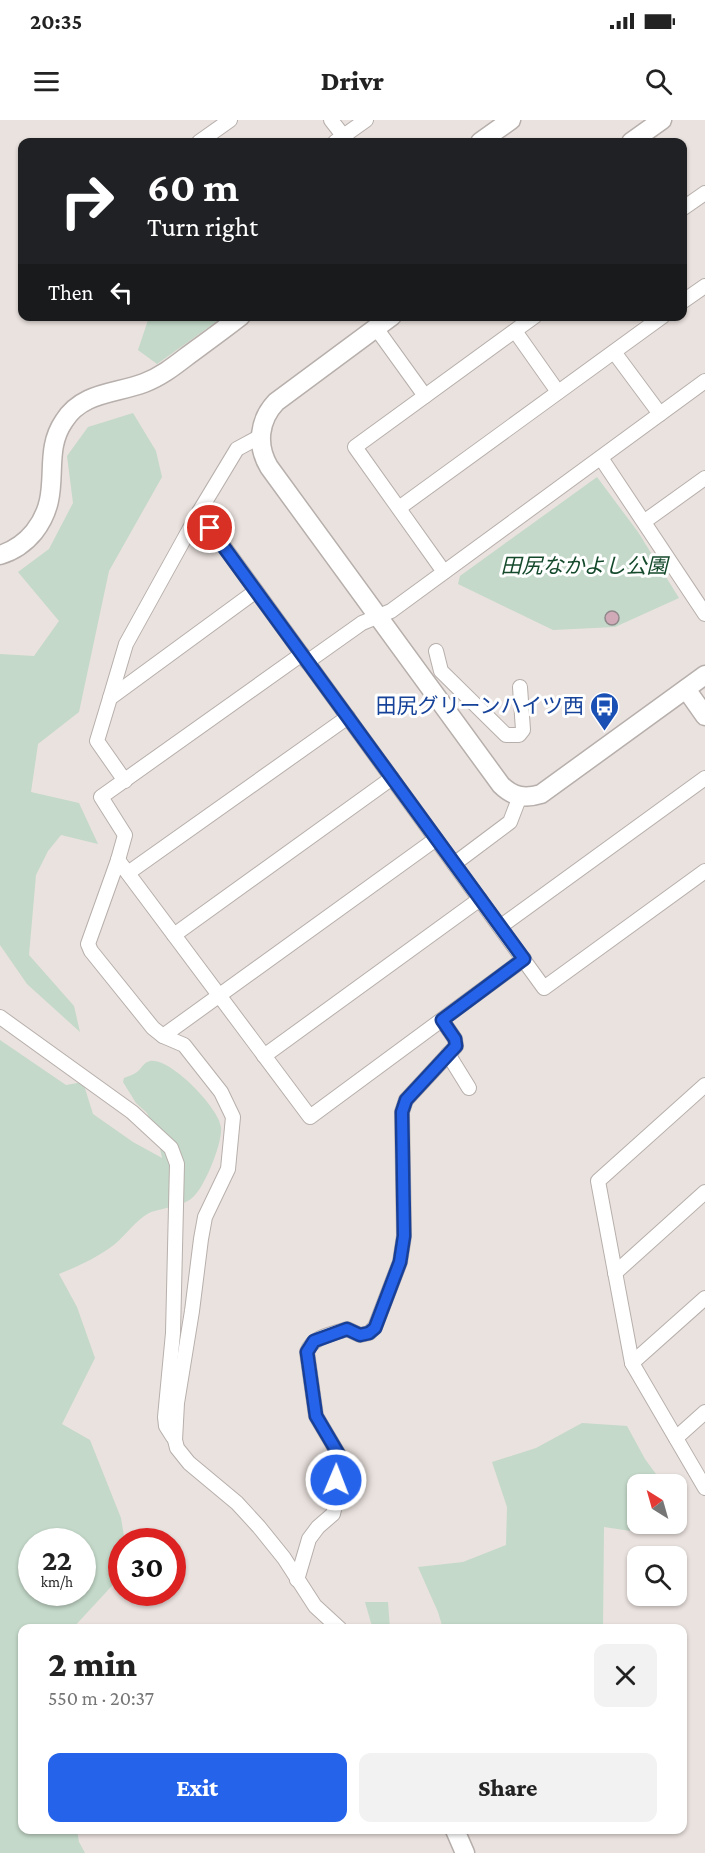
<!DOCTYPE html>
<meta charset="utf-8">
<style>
:root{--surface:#fff;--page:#f2f2f2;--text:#222;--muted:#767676;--accent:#2563eb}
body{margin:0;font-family:"Crimson Pro","Noto Sans JP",serif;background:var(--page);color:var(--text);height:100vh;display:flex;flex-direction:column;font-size:22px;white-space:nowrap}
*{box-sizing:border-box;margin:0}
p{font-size:20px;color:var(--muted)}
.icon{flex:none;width:33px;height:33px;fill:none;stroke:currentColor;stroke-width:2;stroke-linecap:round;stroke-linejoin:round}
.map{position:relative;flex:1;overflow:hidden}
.side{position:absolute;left:18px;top:1504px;width:669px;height:210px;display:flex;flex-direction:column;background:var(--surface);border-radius:12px;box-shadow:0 2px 4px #0004}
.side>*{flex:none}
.top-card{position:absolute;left:18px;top:18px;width:669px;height:183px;border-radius:12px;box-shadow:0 2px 4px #0004;background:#202124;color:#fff;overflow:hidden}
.needle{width:39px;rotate:323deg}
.buttons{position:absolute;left:627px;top:1354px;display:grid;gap:12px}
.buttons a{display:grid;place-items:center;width:60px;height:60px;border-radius:12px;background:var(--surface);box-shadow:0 2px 4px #0004;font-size:30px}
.speed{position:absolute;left:18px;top:1408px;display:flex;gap:12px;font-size:30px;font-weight:700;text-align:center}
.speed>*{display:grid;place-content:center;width:78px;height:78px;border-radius:50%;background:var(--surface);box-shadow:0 2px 4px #0004;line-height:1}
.speed small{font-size:15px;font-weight:400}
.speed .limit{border:9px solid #d22;background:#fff;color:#111}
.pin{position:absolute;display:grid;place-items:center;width:51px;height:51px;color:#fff;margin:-26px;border:3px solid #fff;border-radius:50%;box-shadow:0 2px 6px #0007}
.me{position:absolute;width:66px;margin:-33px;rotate:1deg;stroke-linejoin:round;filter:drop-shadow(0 0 4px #0008)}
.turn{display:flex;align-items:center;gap:21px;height:126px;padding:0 30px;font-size:27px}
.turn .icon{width:78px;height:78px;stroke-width:2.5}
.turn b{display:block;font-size:42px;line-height:51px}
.then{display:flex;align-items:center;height:57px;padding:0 30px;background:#0003;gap:12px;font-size:22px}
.round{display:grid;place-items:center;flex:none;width:63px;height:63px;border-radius:12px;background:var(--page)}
.headline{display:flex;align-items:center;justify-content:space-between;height:102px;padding:0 30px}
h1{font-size:36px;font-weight:800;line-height:45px}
.cta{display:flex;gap:12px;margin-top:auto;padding:12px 30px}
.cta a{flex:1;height:69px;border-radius:12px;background:var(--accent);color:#fff;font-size:24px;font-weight:800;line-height:69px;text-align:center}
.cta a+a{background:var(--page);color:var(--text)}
.status{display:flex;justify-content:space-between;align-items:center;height:42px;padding:0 30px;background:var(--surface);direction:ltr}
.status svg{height:16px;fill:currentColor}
header{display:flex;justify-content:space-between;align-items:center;height:78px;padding:0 30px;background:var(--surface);font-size:27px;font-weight:800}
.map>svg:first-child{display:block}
.green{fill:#c4d9c9;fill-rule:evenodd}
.building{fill:#d0aab7;stroke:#90888b;stroke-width:1.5}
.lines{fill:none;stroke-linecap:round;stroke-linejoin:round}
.minor-casing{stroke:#b7afab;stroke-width:16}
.tertiary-casing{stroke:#b7afab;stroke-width:21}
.minor{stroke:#fff;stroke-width:14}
.tertiary{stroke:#fff;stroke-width:18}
.route-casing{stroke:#184099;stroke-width:15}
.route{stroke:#2563eb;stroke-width:10}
.labels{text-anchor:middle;stroke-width:6;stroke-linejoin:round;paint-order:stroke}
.park-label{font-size:21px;font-style:italic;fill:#144a2b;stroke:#fff}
.transit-label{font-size:21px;fill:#164399;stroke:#fff;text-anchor:end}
</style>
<div class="status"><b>20:35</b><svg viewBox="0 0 49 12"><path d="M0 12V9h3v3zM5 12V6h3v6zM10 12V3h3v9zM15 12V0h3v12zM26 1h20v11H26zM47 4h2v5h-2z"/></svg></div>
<header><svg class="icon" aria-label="menu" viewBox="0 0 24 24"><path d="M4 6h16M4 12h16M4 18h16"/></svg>Drivr<svg class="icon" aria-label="search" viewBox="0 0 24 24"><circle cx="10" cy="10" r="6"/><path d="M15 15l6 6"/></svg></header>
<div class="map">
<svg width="705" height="1733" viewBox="0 0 705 1733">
<rect width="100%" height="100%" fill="#eae2de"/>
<!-- green -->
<g class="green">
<polygon points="149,197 149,196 223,197 157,244 138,230"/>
<polygon points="133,293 156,331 162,357 109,451 79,592 38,624 31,672 79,683 98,724 61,715 48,731 36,755 29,835 74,886 80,912 27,864 0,825 0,534 34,536 59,501 18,452 49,429 73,383 67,336 88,307"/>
<polygon points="597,357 638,412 679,478 615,507 553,510 458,464 460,456"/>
<path d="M0,920l66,45 17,-3 10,32 40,28 29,16 -5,-24 -10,-21 -11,-10 -13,-21 1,-4c4,-2 9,-3 13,-6 4,-3 7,-10 13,-11 20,-4 69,47 71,66 2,15 -17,62 -29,71 -9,8 -31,10 -43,15 -13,7 -23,22 -34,31 -16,13 -37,22 -56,30l18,33 18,51 -33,66 28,16 31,78 4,24h-3l-1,34 -49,53h-50v201h55l2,12 6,11h-85zM32,1422h50v51h-50z"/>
<polygon points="582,1303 627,1306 645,1339 664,1365 638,1365 638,1404 667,1404 651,1414 604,1407 603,1509 443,1509 438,1492 418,1447 463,1442 506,1425 507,1387 492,1342 536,1328"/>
<polygon points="365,1482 388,1482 390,1509 375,1509 371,1503"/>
</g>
<!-- building -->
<circle class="building" cx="612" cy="498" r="7"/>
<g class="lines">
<defs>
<g id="minor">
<polyline points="331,0 348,22"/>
<polyline points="199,22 230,0"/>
<polyline points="335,22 366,0"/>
<polyline points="682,89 705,73"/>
<polyline points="682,182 705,166"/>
<polyline points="376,208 425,276"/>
<polyline points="515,211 558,272"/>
<polyline points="614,232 660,294"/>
<polyline points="601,338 705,494"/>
<polyline points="399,388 663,196"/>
<polyline points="199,392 544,868 705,751"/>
<polyline points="645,401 705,358"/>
<polyline points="444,452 355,327 535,196"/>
<polyline points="436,531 441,551 506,615 519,615 523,610 520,567"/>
<polyline points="302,534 101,677 125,715 118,740 88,824 91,831 153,908 163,916 184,925 221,972 233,997 228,1049 205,1097 201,1119 192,1191 177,1283 175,1320 177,1328 189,1343 237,1383 259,1407 284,1438 315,1486 340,1509"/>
<polyline points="307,542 362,503 391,491 705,261"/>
<polyline points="110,578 126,524 199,392 237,329 261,316"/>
<polyline points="125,661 97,621 110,578 256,471"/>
<polyline points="118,740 310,997 524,839"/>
<polyline points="454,744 510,702 520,676"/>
<polyline points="128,753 348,597"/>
<polyline points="500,807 705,658"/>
<polyline points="174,815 392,658"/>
<polyline points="0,897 132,992 171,1028 177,1044 173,1213 165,1297 166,1306 173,1317"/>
<polyline points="163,916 436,719"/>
<polyline points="448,934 469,968"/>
<polyline points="264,936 480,779"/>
<polyline points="705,965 598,1061 632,1243 705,1368"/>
<polyline points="615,1153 705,1072"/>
<polyline points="632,1243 705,1178"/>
<polyline points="676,1318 705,1292"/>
<path d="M297,1460l12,-41 9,-12 15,-13 3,-13 3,-46 -23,-39 -9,-64c6,-16 26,-18 40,-23l13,6 9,-2 6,-6 25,-65 4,-26 -2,-124 4,-12 50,-54 -1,-7 -13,-19"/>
</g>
<g id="tertiary">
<polyline points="480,22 511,0"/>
<polyline points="631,22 662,0"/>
<path d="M392,196l-116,86c-17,18 -20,43 -7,65l232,318c12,12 24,14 40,9l164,-119"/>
<path d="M0,435c13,-4 25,-12 34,-23 31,-39 6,-76 30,-111 18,-29 51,-27 80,-38 16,-6 29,-16 42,-26 19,-14 37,-27 55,-41"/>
<polyline points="686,569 705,596"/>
<polyline points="455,1710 465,1733"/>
</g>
</defs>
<!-- minor casing -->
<use href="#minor" class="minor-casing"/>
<!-- tertiary casing -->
<use href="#tertiary" class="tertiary-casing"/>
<!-- minor -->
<use href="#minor" class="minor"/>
<!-- tertiary -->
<use href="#tertiary" class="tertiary"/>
</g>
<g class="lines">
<defs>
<polyline id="route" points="210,408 524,839 442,900 455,919 456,926 406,980 402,992 404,1116 400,1142 375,1208 369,1213 360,1215 347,1209 314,1221 307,1232 316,1296 339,1335 336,1360"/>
</defs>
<!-- route casing -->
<use href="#route" class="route-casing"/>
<!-- route -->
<use href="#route" class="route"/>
</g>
<!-- icons -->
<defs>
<symbol id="bus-pin" viewBox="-11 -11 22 30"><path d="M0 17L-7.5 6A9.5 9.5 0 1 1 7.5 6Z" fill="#1a4fb4" stroke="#fff"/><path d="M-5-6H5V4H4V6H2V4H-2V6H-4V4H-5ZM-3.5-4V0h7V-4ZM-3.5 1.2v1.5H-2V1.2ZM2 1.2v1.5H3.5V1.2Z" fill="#fff"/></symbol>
</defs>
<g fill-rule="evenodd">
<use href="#bus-pin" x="588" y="570" width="33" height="45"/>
</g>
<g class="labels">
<!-- park labels -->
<g class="park-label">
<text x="584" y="453">田尻なかよし公園</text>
</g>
<!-- transit labels -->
<g class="transit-label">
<text x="584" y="593">田尻グリーンハイツ西</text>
</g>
</g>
</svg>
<div class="buttons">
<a><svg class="needle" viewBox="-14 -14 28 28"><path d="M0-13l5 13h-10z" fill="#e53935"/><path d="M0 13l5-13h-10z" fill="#767676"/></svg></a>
<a><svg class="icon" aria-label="search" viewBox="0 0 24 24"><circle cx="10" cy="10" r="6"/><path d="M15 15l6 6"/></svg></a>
</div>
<div class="speed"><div>22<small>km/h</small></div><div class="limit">30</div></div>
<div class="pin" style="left:210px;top:408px;background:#d93025"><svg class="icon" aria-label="arrive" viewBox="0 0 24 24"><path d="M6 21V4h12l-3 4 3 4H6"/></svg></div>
<svg class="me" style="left:336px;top:1360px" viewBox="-20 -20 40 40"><circle r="17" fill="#2563eb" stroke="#fff" stroke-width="3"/><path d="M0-11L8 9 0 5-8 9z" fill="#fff"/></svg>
<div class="top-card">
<div class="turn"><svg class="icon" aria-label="right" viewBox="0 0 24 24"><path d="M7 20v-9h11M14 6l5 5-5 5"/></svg><div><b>60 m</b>Turn right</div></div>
<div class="then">Then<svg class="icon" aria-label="left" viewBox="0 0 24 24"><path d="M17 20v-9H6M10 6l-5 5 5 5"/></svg></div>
</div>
<section class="side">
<div class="headline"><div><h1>2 min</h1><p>550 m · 20:37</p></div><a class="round"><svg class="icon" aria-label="close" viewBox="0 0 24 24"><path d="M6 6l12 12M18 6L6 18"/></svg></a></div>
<div class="cta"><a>Exit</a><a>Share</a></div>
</section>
</div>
